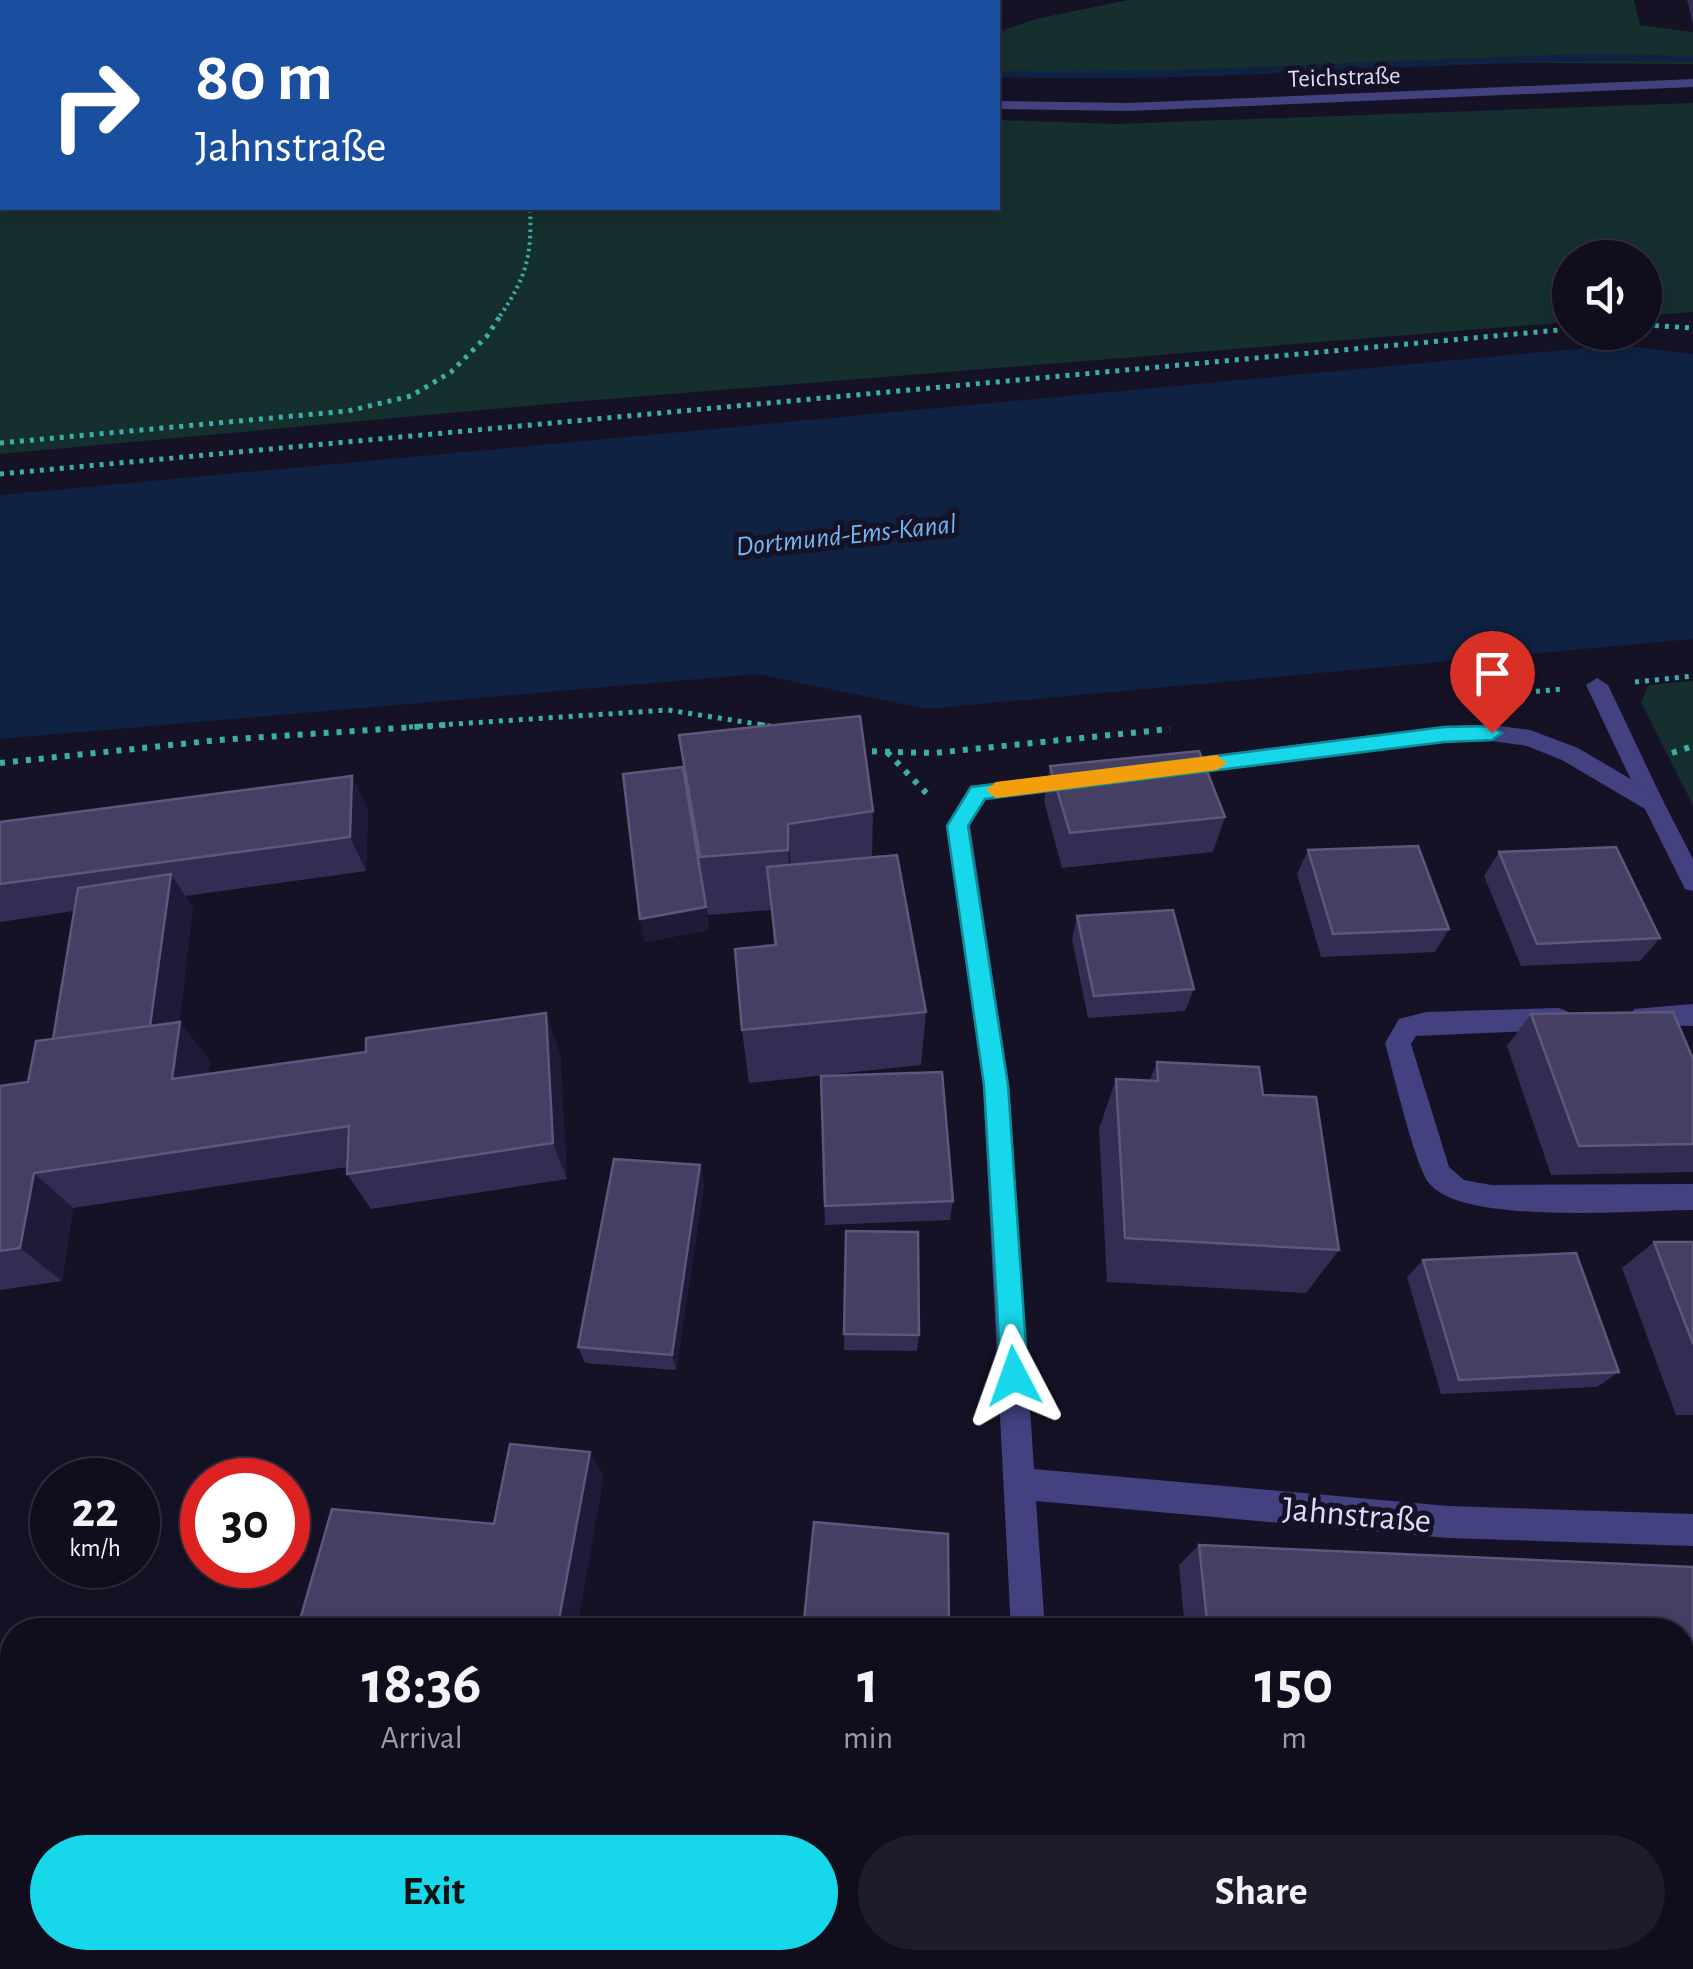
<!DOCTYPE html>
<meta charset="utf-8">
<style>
:root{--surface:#100e1c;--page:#1e1c29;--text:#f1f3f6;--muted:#9c9ca3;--line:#302e3b;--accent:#17d7ea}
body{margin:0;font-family:"Alegreya Sans",sans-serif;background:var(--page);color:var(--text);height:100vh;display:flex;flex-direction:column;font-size:38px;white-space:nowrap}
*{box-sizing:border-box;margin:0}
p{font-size:32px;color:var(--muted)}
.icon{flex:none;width:55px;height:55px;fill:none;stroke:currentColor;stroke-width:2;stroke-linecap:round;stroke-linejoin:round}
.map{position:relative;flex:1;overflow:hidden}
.drawer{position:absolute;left:0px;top:1618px;width:1695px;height:352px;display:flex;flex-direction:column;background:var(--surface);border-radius:40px 40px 0 0;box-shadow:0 5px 15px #0003,0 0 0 2px var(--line)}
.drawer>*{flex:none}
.top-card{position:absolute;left:0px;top:0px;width:1000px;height:210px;box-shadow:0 5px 15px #0003,0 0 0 2px var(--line);background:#1a4fa0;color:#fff;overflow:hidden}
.fabs{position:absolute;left:1552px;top:240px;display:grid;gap:20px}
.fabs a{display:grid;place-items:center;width:110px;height:110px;border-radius:50%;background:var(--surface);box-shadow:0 5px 15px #0003,0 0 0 2px var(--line);font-size:50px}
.speed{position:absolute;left:30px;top:1458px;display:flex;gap:20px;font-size:50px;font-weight:700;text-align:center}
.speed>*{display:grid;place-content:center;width:130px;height:130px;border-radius:50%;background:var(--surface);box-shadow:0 5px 15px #0003,0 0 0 2px var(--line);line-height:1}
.speed small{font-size:25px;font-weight:400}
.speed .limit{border:15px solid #d22;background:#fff;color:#111}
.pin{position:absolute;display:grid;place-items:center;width:85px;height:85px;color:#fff;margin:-102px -42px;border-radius:50% 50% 50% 0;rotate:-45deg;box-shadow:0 0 10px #0007}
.pin .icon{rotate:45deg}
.me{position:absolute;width:110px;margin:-55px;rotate:356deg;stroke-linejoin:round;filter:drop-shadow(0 0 8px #0008)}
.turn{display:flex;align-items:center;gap:35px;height:210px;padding:0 30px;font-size:45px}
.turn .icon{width:130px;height:130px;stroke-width:2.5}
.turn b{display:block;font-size:70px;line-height:85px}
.eta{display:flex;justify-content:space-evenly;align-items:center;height:170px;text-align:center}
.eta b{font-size:60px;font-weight:700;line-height:70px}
.primary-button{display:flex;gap:20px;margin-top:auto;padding:20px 30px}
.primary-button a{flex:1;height:115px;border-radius:60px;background:var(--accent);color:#111;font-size:40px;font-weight:700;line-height:115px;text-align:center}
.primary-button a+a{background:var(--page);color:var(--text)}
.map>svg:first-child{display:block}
.green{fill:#152f2e}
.water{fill:#0f2241}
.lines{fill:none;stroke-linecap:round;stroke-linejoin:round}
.stream{fill:#0f2241;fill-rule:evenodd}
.path-far2{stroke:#3bafa6;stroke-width:4;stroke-dasharray:2.5 4;stroke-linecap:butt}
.path-far1{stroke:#3bafa6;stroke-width:5;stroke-dasharray:4 6;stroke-linecap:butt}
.path{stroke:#3bafa6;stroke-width:6;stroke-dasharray:5 8;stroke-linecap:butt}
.lane{fill:#434180;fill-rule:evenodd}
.street{fill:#434180;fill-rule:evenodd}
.wall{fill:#342c52}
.shaded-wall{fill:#201a39}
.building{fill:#463f64;stroke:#5e577c;stroke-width:2.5}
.route{fill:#17d7ea;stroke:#0f8c98;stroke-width:2.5}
.slow{fill:#f59e0b}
.labels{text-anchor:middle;stroke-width:10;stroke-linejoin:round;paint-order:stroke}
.far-street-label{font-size:25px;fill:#dddafc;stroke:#151226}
.far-water-label{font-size:28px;font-style:italic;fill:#71b8f2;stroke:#151226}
.near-street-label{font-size:35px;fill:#dddafc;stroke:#151226}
</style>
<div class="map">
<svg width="1693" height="1969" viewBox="0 0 1693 1969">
<rect width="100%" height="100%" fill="#151226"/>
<!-- green -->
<g class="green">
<polygon points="1128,0 1634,0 1640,25 1693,32 1693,64 1375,62 1204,74 998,74 998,32 1036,19"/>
<polygon points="0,95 2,208 998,208 998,120 1117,124 1693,103 1693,312 1645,316 1645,258 1570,258 1570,322 559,403 0,454"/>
<polygon points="1693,681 1693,805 1641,702 1649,685"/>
</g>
<!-- water -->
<polygon class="water" points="1618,345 1693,354 1693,639 926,709 757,674 0,739 0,495"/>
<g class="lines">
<!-- stream -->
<path class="stream" d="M1606,54l87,2v6c-232,-6 -463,23 -695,15v-6c203,4 405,-14 608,-17z"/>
<!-- path-far2 -->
<path class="path-far2" d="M500,316c27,-40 32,-61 30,-108"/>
<!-- path-far1 -->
<g class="path-far1">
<polyline points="1645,325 1693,328"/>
<polyline points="0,443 348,411 411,396 451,372 487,336 502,313"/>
<polyline points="0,474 1570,329"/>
<polyline points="1635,682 1693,676"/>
<polyline points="1506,694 1563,689"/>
<polyline points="409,727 668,710 776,727"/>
</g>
<!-- path -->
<g class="path">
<polyline points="760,725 780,728"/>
<polyline points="859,751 934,753 1170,729"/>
<polyline points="887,752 931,798"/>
<polyline points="1672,753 1693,746"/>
<polyline points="0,763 219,740 446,725"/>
</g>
<!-- lane -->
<g class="lane">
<polygon points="1597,678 1608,685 1664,803 1661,809 1645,809 1642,803 1586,685"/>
<polygon points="1693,1004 1693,1026 1634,1025 1630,1017 1634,1009"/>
<path d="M1558,1008l9,3 4,8 -4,8 -9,3 -142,6 -5,8 38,123 15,13 27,5 202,-1v26c-56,0 -231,16 -264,-27 -14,-17 -36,-112 -44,-140l14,-24 27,-7z"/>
</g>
<!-- street -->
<g class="street">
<rect x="0" y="29" width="2" height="8"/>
<polygon points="1693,79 1693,87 1129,111 998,109 998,101 1129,103"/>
<polygon points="1492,725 1530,730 1578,748 1661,797 1693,859 1693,891 1685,889 1645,809 1562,760 1527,746 1492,741 1444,742 1174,776 1163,768 1174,760 1444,726"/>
<polygon points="1080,772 1091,780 1088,786 985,800 970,825 1009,1085 1034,1469 1448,1506 1693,1514 1693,1546 1448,1538 1036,1501 1045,1630 1011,1630 983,1085 946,825 970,786"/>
<polygon points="1024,1958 1061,1958 1063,1969 1025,1969"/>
</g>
</g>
<!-- wall -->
<g class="wall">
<polygon points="689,0 754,0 752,2 702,2"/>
<polygon points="835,0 884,0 884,2 836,2"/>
<polygon points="1687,0 1693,0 1693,24"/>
<rect x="0" y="81" width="2" height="63"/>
<polygon points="679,735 873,811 872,857 926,1012 921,1065 749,1083 742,1030 774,946 771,910 708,915 692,821 709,930 644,942 684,772"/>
<polygon points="1050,766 1225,817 1213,852 1062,868 1044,801"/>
<polygon points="352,776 368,811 366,871 185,896 193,908 179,1022 210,1061 208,1074 560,1053 567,1179 371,1209 347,1174 347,1167 73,1208 62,1281 0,1290 0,1086 28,1082 53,1039 74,911 0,922 0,822"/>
<polygon points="1308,850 1449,929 1435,952 1321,957 1297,874"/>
<polygon points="1499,852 1660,938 1640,961 1521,966 1484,876"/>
<polygon points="1077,916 1194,989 1185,1011 1088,1018 1072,939"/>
<polygon points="1531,1014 1693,1059 1693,1172 1551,1175 1507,1046"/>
<polygon points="1157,1062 1263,1095 1339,1250 1306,1293 1107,1282 1099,1129 1116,1079 1150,1080"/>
<polygon points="821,1076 953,1201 950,1220 825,1225"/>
<polygon points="700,1165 704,1185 676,1370 585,1363 578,1347"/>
<polygon points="846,1231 919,1335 917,1351 844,1350"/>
<polygon points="1654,1242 1693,1242 1693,1415 1676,1415 1622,1268"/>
<polygon points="1423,1260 1619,1372 1597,1387 1441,1394 1407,1277"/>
<polygon points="1199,1545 1693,1567 1693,1969 1216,1969 1215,1958 1682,1958 1682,1630 1185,1630 1179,1565"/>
</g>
<!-- shaded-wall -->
<g class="shaded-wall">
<polygon points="352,776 368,811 366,871 350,837"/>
<polygon points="788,824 792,883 791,908 788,850"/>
<polygon points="171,874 193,908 178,1035 180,1022 210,1061 203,1117 172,1079 149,1035"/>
<polygon points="706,907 709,930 644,942 640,919"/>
<polygon points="546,1013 560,1053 567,1179 553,1143"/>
<polygon points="700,1165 704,1185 676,1370 672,1355"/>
<polygon points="34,1173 73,1208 62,1281 20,1248"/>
<polygon points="590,1452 604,1476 577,1630 557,1630"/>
</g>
<!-- building -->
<g class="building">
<polygon points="922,0 973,0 972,2 921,2"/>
<rect x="0" y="81" width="2" height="26"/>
<polygon points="860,716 873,811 788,824 788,850 700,857 679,735"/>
<polygon points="1199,751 1225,817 1070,833 1050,766"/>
<polygon points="683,767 706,907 640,919 623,774"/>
<polygon points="352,776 350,837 0,884 0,822"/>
<polygon points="1418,846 1449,929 1333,934 1308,850"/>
<polygon points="1616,847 1660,938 1537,944 1499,852"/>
<polygon points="897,855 926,1012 742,1030 735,949 776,945 767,867"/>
<polygon points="171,874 150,1026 53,1039 78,888"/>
<polygon points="1173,910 1194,989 1094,996 1077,916"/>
<polygon points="1673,1012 1693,1059 1693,1144 1579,1146 1531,1014"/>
<polygon points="546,1013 553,1143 347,1174 349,1126 34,1173 20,1248 0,1251 0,1086 28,1082 36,1041 180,1022 172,1079 366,1052 366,1038"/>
<polygon points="1157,1062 1259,1067 1263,1095 1316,1097 1339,1250 1125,1238 1116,1079 1158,1081"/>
<polygon points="942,1072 953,1201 825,1206 821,1076"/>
<polygon points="614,1159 700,1165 672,1355 578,1347"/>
<polygon points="846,1231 918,1232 919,1335 844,1334"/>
<polygon points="1654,1242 1693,1242 1693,1344"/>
<polygon points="1576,1253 1619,1372 1459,1380 1423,1260"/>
<polygon points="510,1444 590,1452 557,1630 297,1630 332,1509 494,1524"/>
<polygon points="814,1522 948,1534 949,1630 803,1630"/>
<polygon points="1199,1545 1693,1567 1693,1969 1242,1969 1240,1958 1682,1958 1682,1630 1208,1630"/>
<polygon points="391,1958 947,1958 947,1969 388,1969"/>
</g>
<!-- route -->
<polygon class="route" points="1492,726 1502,733 1492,740 1444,742 985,799 968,826 1008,1085 1028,1376 1024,1385 1014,1389 1005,1385 1001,1376 984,1085 947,826 971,787 1444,727"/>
<!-- slow -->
<polygon class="slow" points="1217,755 1227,763 1217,770 996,798 986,790 996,782"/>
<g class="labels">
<!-- far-street labels -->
<g class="far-street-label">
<text transform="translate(1344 76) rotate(-2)" y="9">Teichstraße</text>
</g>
<!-- far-water labels -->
<g class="far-water-label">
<text transform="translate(846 534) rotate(-6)" y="10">Dortmund-Ems-Kanal</text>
</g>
<!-- near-street labels -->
<g class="near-street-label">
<text transform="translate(1357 1514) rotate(5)" y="12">Jahnstraße</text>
</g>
</g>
</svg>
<div class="fabs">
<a><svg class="icon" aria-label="sound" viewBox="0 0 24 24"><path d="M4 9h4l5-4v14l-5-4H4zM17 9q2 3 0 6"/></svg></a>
</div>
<div class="speed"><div>22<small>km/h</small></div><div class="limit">30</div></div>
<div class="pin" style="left:1492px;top:733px;background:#d93025"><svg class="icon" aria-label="arrive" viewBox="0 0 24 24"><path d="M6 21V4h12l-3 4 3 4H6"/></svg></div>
<svg class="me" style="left:1014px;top:1376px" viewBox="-20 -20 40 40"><path d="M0-17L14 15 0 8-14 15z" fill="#17d7ea" stroke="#fff" stroke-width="4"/></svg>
<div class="top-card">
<div class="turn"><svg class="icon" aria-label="right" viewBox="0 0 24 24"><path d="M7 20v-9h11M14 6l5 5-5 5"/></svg><div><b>80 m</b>Jahnstraße</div></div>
</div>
<section class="drawer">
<div class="eta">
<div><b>18:36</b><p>Arrival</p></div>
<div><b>1</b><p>min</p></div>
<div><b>150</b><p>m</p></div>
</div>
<div class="primary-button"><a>Exit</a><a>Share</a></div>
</section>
</div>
